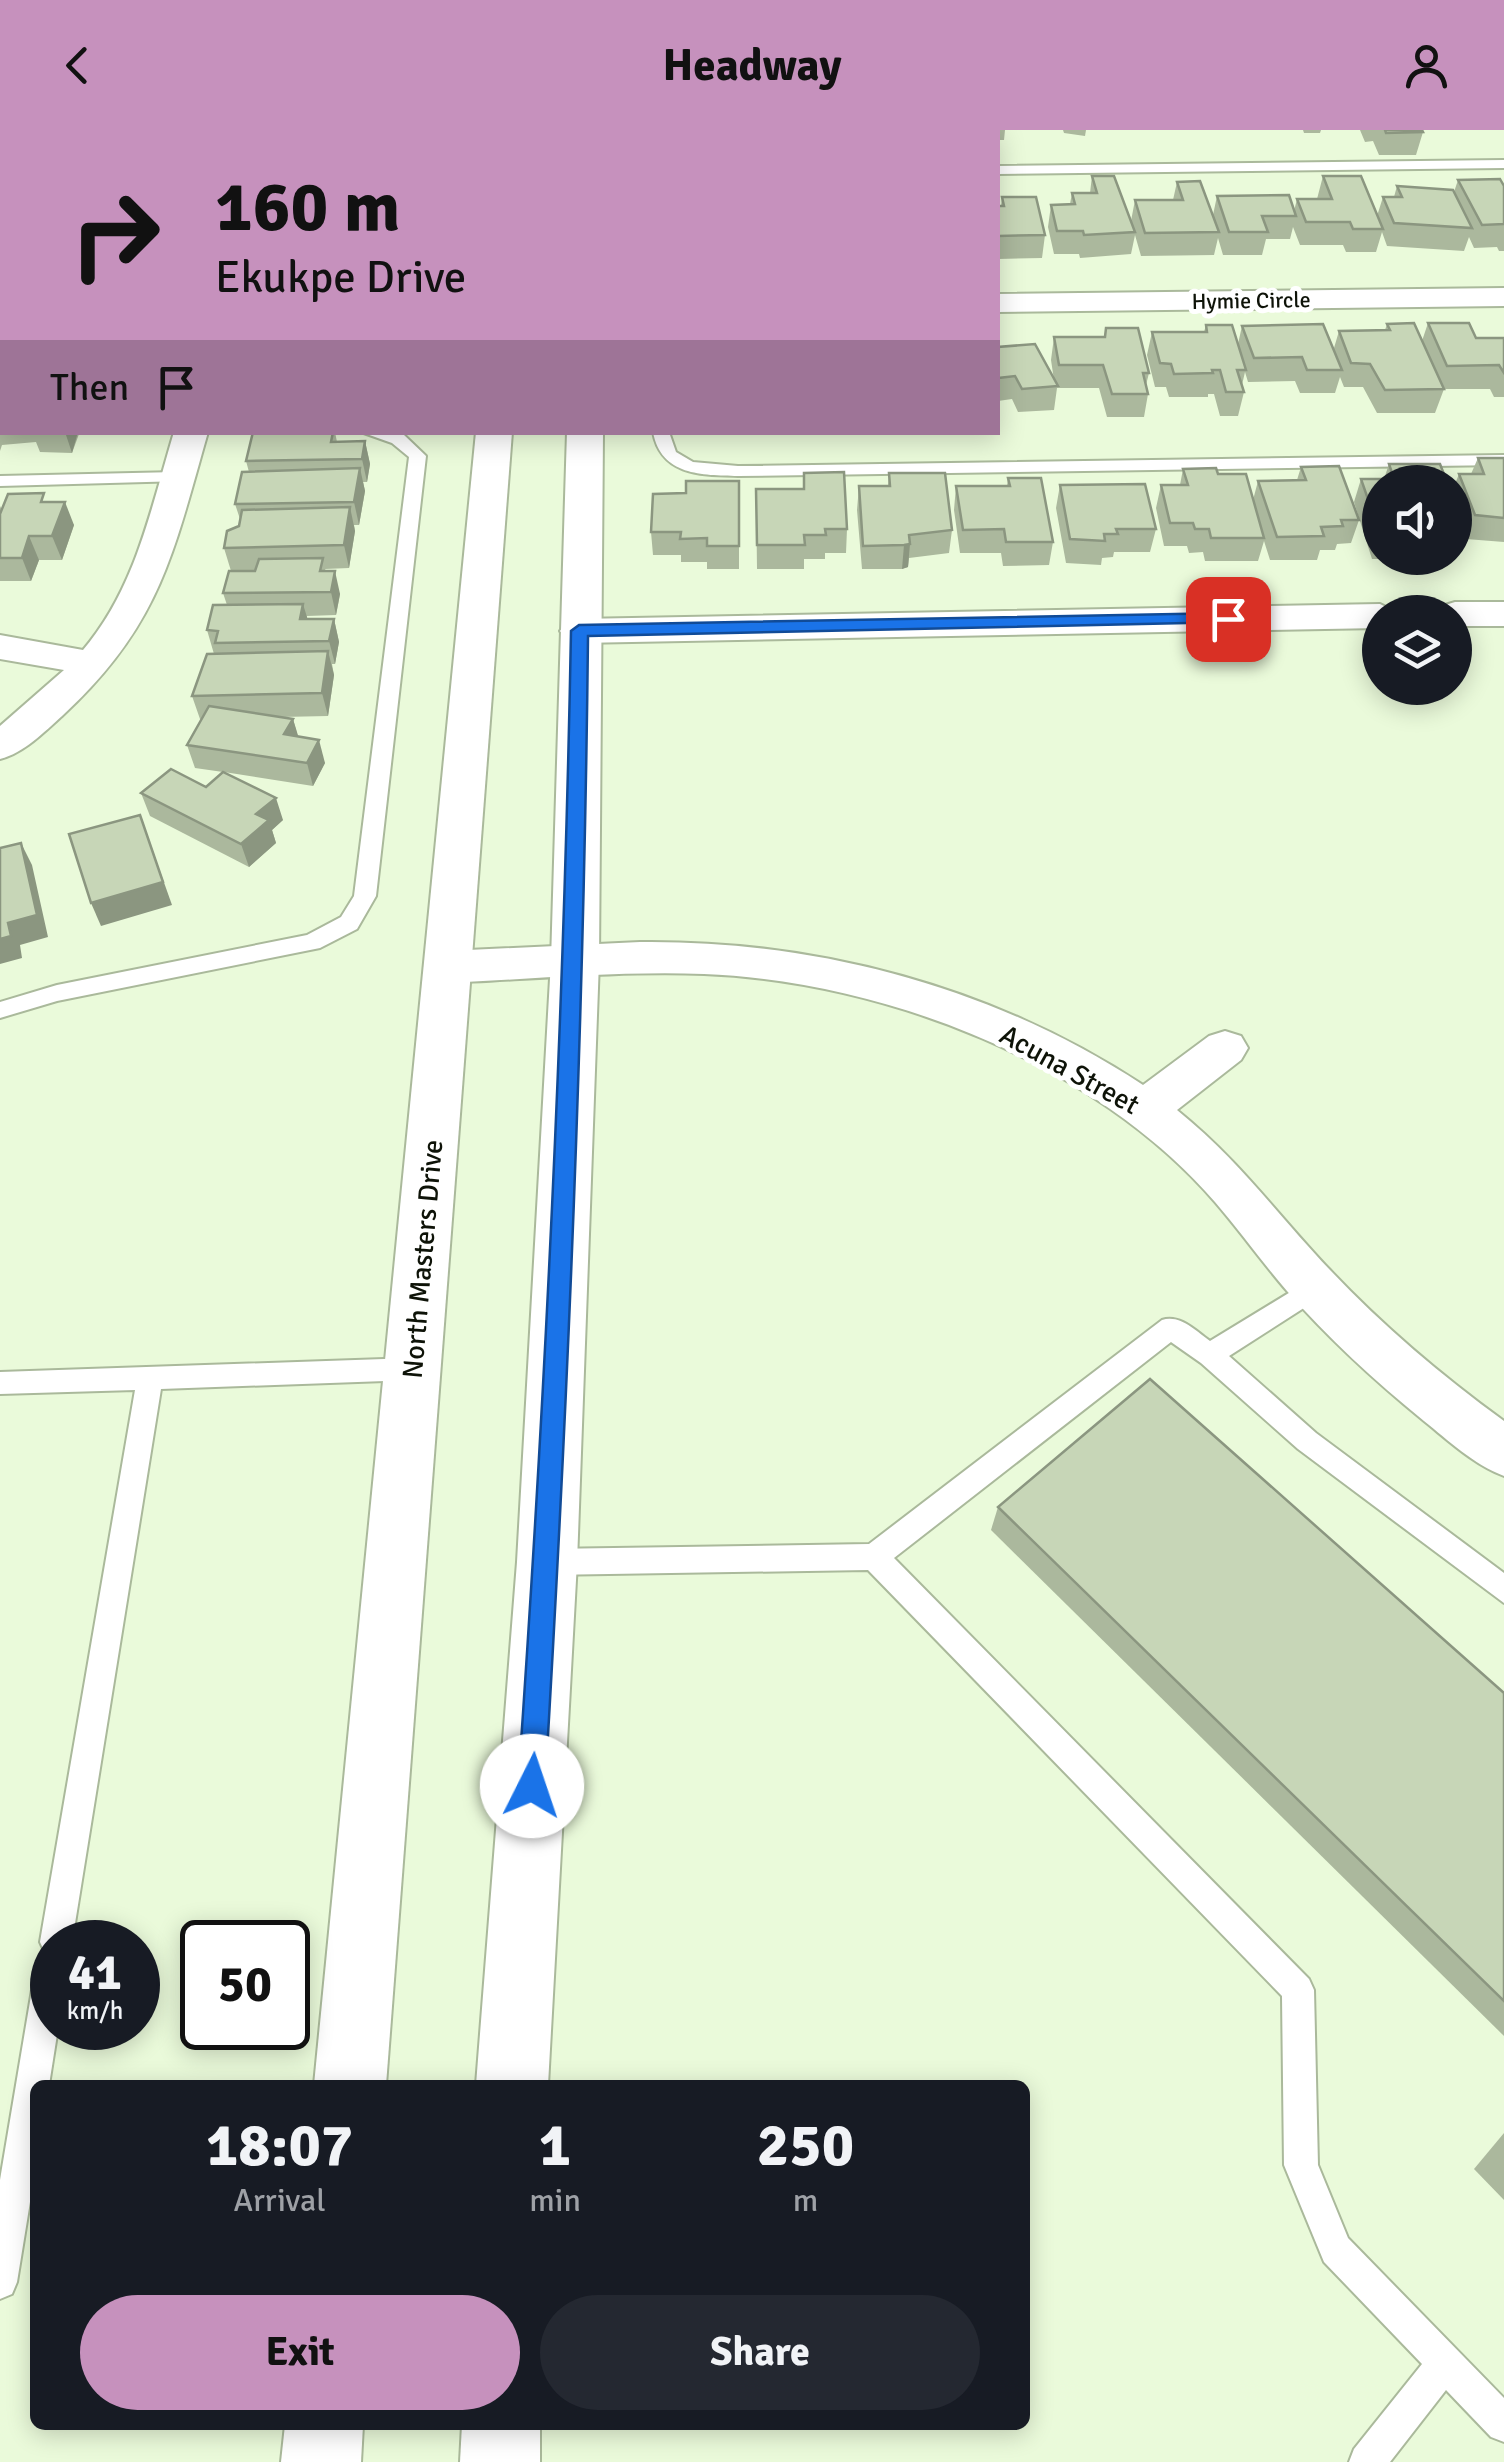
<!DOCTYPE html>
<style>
:root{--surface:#171b24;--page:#242831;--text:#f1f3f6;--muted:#9ea1a6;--accent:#c691bd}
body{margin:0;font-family:Signika,sans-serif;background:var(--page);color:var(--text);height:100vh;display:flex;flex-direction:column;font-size:38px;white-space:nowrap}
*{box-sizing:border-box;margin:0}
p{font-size:32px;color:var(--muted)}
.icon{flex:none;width:55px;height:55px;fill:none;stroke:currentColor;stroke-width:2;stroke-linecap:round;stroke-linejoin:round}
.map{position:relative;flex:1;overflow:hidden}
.panel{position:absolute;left:30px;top:1950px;width:1000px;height:350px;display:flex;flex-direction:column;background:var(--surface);border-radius:15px;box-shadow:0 5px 25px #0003}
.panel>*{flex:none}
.top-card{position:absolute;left:0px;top:0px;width:1000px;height:305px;box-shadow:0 5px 25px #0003;background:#c691bd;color:#111;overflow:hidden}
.fabs{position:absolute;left:1362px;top:335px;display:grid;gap:20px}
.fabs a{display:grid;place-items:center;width:110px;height:110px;border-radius:50%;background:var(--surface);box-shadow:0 5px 25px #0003;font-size:50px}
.speed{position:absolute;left:30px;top:1790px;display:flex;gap:20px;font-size:50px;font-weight:700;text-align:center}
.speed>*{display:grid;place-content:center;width:130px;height:130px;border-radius:50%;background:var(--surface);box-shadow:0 5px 25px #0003;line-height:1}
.speed small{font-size:25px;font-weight:400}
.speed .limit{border:5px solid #111;border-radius:15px;background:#fff;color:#111}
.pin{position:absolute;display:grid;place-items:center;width:85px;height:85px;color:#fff;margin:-42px;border-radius:20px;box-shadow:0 5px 15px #0006}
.me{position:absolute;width:110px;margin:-55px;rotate:4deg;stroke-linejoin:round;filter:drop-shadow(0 0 8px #0008)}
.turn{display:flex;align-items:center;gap:35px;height:210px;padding:0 50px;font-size:45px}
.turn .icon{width:130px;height:130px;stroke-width:2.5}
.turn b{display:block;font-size:70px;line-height:85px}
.then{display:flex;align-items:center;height:95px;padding:0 50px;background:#0003;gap:20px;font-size:38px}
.eta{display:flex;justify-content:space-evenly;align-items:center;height:170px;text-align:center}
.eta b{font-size:60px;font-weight:800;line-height:70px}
.action{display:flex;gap:20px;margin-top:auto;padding:20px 50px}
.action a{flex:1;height:115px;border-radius:60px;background:var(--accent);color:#111;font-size:40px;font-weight:800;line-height:115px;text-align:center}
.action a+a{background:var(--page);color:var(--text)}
header{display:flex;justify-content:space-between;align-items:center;height:130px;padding:0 50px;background:var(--accent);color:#111;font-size:45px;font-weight:800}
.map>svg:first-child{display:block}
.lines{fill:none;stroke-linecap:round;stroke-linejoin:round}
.service-casing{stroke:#aab99b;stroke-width:4}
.minor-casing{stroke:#aab99b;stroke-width:4}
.tertiary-casing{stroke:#aab99b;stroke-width:4}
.secondary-casing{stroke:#aab99b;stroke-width:4}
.service{fill:#fff;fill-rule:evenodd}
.minor{fill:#fff;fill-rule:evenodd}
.tertiary{fill:#fff;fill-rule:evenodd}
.secondary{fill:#fff;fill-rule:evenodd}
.wall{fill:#abb89d}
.shaded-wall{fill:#8b9680}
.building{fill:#c7d6b7;stroke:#8b9680;stroke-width:2.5}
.route{fill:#1a73e8;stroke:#114b97;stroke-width:2.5}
.labels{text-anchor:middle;stroke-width:10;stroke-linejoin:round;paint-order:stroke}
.far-street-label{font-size:22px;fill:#0e1308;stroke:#fff}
.street-label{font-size:28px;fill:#0e1308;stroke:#fff}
</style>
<header><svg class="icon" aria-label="back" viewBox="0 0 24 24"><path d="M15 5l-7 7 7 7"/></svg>Headway<svg class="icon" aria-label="person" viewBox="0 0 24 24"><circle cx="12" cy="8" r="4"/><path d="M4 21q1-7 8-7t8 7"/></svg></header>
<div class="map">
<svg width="1504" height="2332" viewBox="0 0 1504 2332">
<rect width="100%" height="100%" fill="#eafada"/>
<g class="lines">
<defs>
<g id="service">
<rect x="645" y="0" width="14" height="2"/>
<polygon points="1504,30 1504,38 998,44 998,36"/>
<polygon points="361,302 404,305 426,326 376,766 357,799 320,818 57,871 0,888 0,872 57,855 307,805 341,787 354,766 409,327 392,313"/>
<path d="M653,302h16l7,20 17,10 45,4 766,-11v10l-766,11c-36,-1 -77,0 -85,-44z"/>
<polygon points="177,342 183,343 183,351 0,356 0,346"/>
<path d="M1315,1147l9,4 3,7 -3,7 -95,61 87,77 188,140v30l-206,-154 -97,-86 -30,-21 -277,216 415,421 5,11 4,175 30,73 156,160v44l-13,-5 -45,-47 -56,72h-41l5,-13 68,-85 -98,-102 -40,-97 -2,-169 -414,-426 -321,5 -10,-4 -4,-9 4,-9 10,-4 322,-5 293,-224c18,-6 34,11 48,21z"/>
<polygon points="413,1228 422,1231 426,1239 422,1247 413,1250 161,1259 72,1812 52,1812 52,1898 58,1898 49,1955 35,1955 35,2041 17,2152 12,2164 0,2169 0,2050 36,1836 45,1823 40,1812 135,1260 0,1264 0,1242"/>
</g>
<g id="minor">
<rect x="867" y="0" width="28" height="2"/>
<polygon points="1504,158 1504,176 998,182 998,164"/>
<path d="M174,302h34c-35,122 -48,194 -146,284 -18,16 -38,37 -62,43v-33l64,-56 -64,-11v-24l83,15c53,-62 68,-142 91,-218z"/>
<polygon points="1455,472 1504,472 1504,496 1455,496 1455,482 1438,482 1442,476"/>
<polygon points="1380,474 1396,482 1380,482 1380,498 579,513 566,509 560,501 566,493 579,489"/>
<path d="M640,812c178,-2 354,45 503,143l66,-49 16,-5 16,5 7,12 -7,12 -64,50c63,51 99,103 153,160 53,56 112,106 174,151v55c-31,-12 -55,-35 -80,-55 -49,-40 -96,-83 -137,-130 -25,-29 -47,-60 -72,-89 -120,-139 -330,-221 -511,-228 -86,-3 -172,5 -257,9l-15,-5 -7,-11 7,-11 15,-5z"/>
</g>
<polygon id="tertiary" points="0,210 2,211 2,232 0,232"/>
<g id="secondary">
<rect x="507" y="0" width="30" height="2"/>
<rect x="583" y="0" width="30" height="2"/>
<polygon points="476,302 512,302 386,1955 314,1955"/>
<polygon points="567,302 603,302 599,831 577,1432 548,1955 476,1955 517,1432 551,831"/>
<polygon points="285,2295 363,2295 361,2332 281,2332"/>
<polygon points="462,2295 540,2295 540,2332 460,2332"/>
</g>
</defs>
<!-- service casing -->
<use href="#service" class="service-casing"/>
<!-- minor casing -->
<use href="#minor" class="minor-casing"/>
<!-- tertiary casing -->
<use href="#tertiary" class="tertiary-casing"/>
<!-- secondary casing -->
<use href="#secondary" class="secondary-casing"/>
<!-- service -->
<use href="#service" class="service"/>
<!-- minor -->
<use href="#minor" class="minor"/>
<!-- tertiary -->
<use href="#tertiary" class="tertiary"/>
<!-- secondary -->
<use href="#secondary" class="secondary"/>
</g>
<!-- wall -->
<g class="wall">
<rect x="332" y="0" width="100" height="2"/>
<polygon points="970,0 1005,0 1004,10 998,10 998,2 971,2"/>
<polygon points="1063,0 1086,0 1085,6 1064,3"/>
<polygon points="1303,0 1321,0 1320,3 1304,3"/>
<polygon points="1360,0 1422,0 1423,2 1416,25 1379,25 1373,11 1365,12"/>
<polygon points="1092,46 1131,91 1135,70 1173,70 1177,52 1213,85 1217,66 1294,81 1297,69 1317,69 1323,46 1377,86 1383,67 1394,67 1397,56 1454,62 1458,50 1504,56 1504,121 1499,121 1497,117 1474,118 1469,107 1464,121 1387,116 1382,102 1376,122 1346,122 1343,115 1300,115 1293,97 1290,109 1266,109 1262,125 1223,125 1218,108 1214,125 1141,126 1135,105 1131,124 1080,128 1079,124 1054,124 1048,97 1051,75 1070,74 1072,63 1090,63"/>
<polygon points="1002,67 1045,105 1042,128 998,129 998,76 1001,76"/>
<polygon points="0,138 2,138 2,186 0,187"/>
<polygon points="1428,193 1476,208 1504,208 1504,267 1494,267 1490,259 1444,259 1435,283 1377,283 1363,257 1344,257 1340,247 1335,263 1300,263 1295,251 1248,252 1245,242 1242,255 1244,262 1238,286 1220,286 1214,264 1208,264 1208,267 1169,267 1166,257 1155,257 1147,225 1152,202 1204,202 1206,195 1238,214 1242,196 1334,218 1339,201 1385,200 1387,194 1422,211"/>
<polygon points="1106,198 1149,243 1146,255 1148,264 1144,287 1107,287 1099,258 1057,258 1054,280 1018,282 1012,269 998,271 998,217 1054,250 1051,230 1054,207 1104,207"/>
<polygon points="0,244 2,244 2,302 98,302 97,304 79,304 72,323 40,322 36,312 2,315 0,321"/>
<polygon points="253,302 335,302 337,312 365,311 370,334 367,352 363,352 365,361 359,395 354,395 355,401 349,438 325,439 340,464 336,485 307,486 307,489 334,489 339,512 335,534 332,534 334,545 328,586 281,587 293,589 298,607 325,633 313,656 224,642 283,690 272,700 276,713 249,737 150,686 141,663 206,657 223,642 195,638 187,615 202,589 200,589 192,566 214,524 207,500 227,475 223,463 231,441 224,418 239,396 240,389 235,374 249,342 246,331"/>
<polygon points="1478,328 1504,328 1504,412 1466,409 1460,395 1455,409 1455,354 1459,344 1471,344"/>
<polygon points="1389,334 1440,334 1380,352 1380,428 1415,428 1414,429 1372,429 1354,372 1361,349 1384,349"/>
<polygon points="1301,337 1359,390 1351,413 1337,414 1335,420 1320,420 1317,430 1270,430 1264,411 1258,431 1205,431 1203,422 1189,423 1187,416 1164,416 1156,378 1161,355 1180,355 1183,339 1253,370 1258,351 1297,350"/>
<polygon points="804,343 847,399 846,423 825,423 825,429 804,429 804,439 757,439 756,359 803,359"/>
<polygon points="889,343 952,400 949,423 909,428 908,437 902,439 862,439 857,380 859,356 888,356"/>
<polygon points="1008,348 1053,412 1049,435 1003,436 1001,423 960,423 954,380 956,356 1007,356"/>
<polygon points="739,351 739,439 707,439 707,432 681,432 681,425 653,425 651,402 686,363"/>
<polygon points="1060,355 1156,399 1150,422 1114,422 1113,427 1102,428 1101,435 1066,433 1056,378"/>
<polygon points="47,372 74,395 62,430 39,430 31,451 0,451 0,376 2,380"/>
<polygon points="998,1377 1504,1563 1504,1906 991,1400"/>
<polygon points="1504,2003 1504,2070 1474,2039"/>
</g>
<!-- shaded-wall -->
<g class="shaded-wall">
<polygon points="65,302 78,302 72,323"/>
<polygon points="365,311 370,334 367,352 362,329"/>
<polygon points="360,338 365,361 359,395 354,372"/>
<polygon points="65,372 74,395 62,430 52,406"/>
<polygon points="350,377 355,401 349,438 344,415"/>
<polygon points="29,406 39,430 31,451 22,428"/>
<polygon points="910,414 908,437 902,439 904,415"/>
<polygon points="335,441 340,464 336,485 331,462"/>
<polygon points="303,474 310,497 300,489"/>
<polygon points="334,489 339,512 335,534 329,511"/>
<polygon points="328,521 334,545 328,586 322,563"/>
<polygon points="293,589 300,612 284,604"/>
<polygon points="319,610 325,633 313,656 307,633"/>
<polygon points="276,668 283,690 272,700 276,713 249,737 241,714 256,684"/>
<polygon points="140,685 172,775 101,796 91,773"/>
<polygon points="21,713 32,735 48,807 20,815 22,828 0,834 0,809 8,793"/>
</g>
<!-- building -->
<g class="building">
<polygon points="82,0 174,0 174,2 90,2 91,0"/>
<polygon points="332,0 426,0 332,2"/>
<polygon points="733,0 804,0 804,1 734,2"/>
<polygon points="1385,0 1422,0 1423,2 1386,3"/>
<polygon points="1092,46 1114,46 1135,102 1084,105 1083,101 1057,101 1051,75 1075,74 1072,63 1097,63"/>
<polygon points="1323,46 1361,46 1383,99 1353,99 1350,92 1306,92 1297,69 1332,69"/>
<polygon points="1500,49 1504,56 1504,94 1482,95 1458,50"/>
<polygon points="1200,51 1219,102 1145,103 1135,70 1183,70 1177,52"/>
<polygon points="1397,56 1453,60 1472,98 1394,93 1383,67 1402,67"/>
<polygon points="1289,65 1296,86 1262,86 1268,102 1229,102 1217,66"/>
<polygon points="1002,67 1036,67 1045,105 998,106 998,76 1004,76"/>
<rect x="0" y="138" width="2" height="25"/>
<polygon points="1414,193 1444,259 1385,260 1370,234 1351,233 1339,201 1390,200 1387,194"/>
<polygon points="1428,193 1469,193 1476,208 1504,208 1504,243 1499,235 1447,236"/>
<polygon points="1323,194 1342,240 1307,240 1302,227 1254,228 1242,196"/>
<polygon points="1206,195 1232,195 1246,240 1237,240 1244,262 1226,262 1220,240 1212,240 1213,243 1174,244 1171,234 1160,233 1152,202 1207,202"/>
<polygon points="1106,198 1138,198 1149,243 1143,243 1148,264 1112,264 1103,235 1059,235 1054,207 1105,207"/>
<polygon points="1035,214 1058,256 1022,259 1015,246 998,248 998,217"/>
<rect x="0" y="244" width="2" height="47"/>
<polygon points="253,302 333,302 331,312 365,311 362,329 246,331"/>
<polygon points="1478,328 1504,328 1504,388 1475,385 1459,344 1484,344"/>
<polygon points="1389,334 1440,334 1447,352 1380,352 1380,404 1361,349 1394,349"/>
<polygon points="1339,336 1359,390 1341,390 1343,396 1321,397 1324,406 1277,407 1258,351 1306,350 1301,337"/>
<polygon points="360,338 354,372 235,374 242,342"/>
<polygon points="1216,338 1218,344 1246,344 1264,408 1211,408 1209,399 1195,399 1193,393 1170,393 1161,355 1188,355 1183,339"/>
<polygon points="844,342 847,399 825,399 826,405 804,405 805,415 757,415 756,359 804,359 804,343"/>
<polygon points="889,343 945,343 952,400 909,405 910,414 904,415 863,416 859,356 890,356"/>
<polygon points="1008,348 1041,348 1053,412 1006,412 1004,399 963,400 956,356 1010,356"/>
<polygon points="686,351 739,351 739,416 707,416 707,408 680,409 681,402 651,402 653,364 686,363"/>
<polygon points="1145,354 1156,399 1116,399 1118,404 1104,404 1105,411 1070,409 1060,355"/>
<polygon points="44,363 41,372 65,372 52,406 29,406 22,428 0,428 0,384 8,364"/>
<polygon points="1455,373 1462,391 1455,391"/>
<polygon points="350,377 344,415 224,418 227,401 239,396 242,380"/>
<polygon points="323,428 320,441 335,441 331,462 223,463 229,441 255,441 259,429"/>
<polygon points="303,474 300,489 334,489 329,511 215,513 218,501 207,500 213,475"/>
<polygon points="328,521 322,563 192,566 207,524"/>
<polygon points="209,576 293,589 284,604 319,610 307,633 187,615"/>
<polygon points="171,639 206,657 223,642 276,668 256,684 269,690 241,714 141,663"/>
<polygon points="140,685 163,752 91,773 69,704"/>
<polygon points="21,713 37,785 8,793 11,806 0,809 0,718"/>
<polygon points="1150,1249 1504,1563 1504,1871 998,1377"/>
</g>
<!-- route -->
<path class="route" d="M1228,483l8,6 -3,3 -645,14c-4,384 -20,767 -43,1150l-4,10 -9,4 -10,-4 -4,-10c27,-385 46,-770 53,-1155l8,-6z"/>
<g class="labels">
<!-- far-street labels -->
<g class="far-street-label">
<text transform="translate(1251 170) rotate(-1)" y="8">Hymie Circle</text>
</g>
<!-- street labels -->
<g class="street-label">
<text transform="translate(1070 939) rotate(29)" y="10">Acuna Street</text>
<text transform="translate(422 1129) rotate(-85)" y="10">North Masters Drive</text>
</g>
</g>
</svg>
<div class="fabs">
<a><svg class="icon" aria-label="sound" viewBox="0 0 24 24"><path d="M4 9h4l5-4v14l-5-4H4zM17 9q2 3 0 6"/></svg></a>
<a><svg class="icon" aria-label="layers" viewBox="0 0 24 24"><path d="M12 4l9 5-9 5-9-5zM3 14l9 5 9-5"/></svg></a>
</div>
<div class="speed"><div>41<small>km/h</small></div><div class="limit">50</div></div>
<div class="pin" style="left:1228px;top:489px;background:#d93025"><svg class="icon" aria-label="arrive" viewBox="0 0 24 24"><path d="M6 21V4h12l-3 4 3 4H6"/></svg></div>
<svg class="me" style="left:532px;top:1656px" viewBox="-20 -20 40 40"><circle r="19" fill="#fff"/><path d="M0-13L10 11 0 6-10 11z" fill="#1a73e8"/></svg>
<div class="top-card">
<div class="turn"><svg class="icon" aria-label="right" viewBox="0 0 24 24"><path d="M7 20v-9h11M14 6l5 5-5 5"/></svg><div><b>160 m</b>Ekukpe Drive</div></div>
<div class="then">Then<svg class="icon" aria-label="arrive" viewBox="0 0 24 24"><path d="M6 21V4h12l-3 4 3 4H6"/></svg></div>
</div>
<section class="panel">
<div class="eta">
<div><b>18:07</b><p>Arrival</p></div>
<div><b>1</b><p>min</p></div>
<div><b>250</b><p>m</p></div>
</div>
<div class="action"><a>Exit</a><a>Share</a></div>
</section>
</div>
